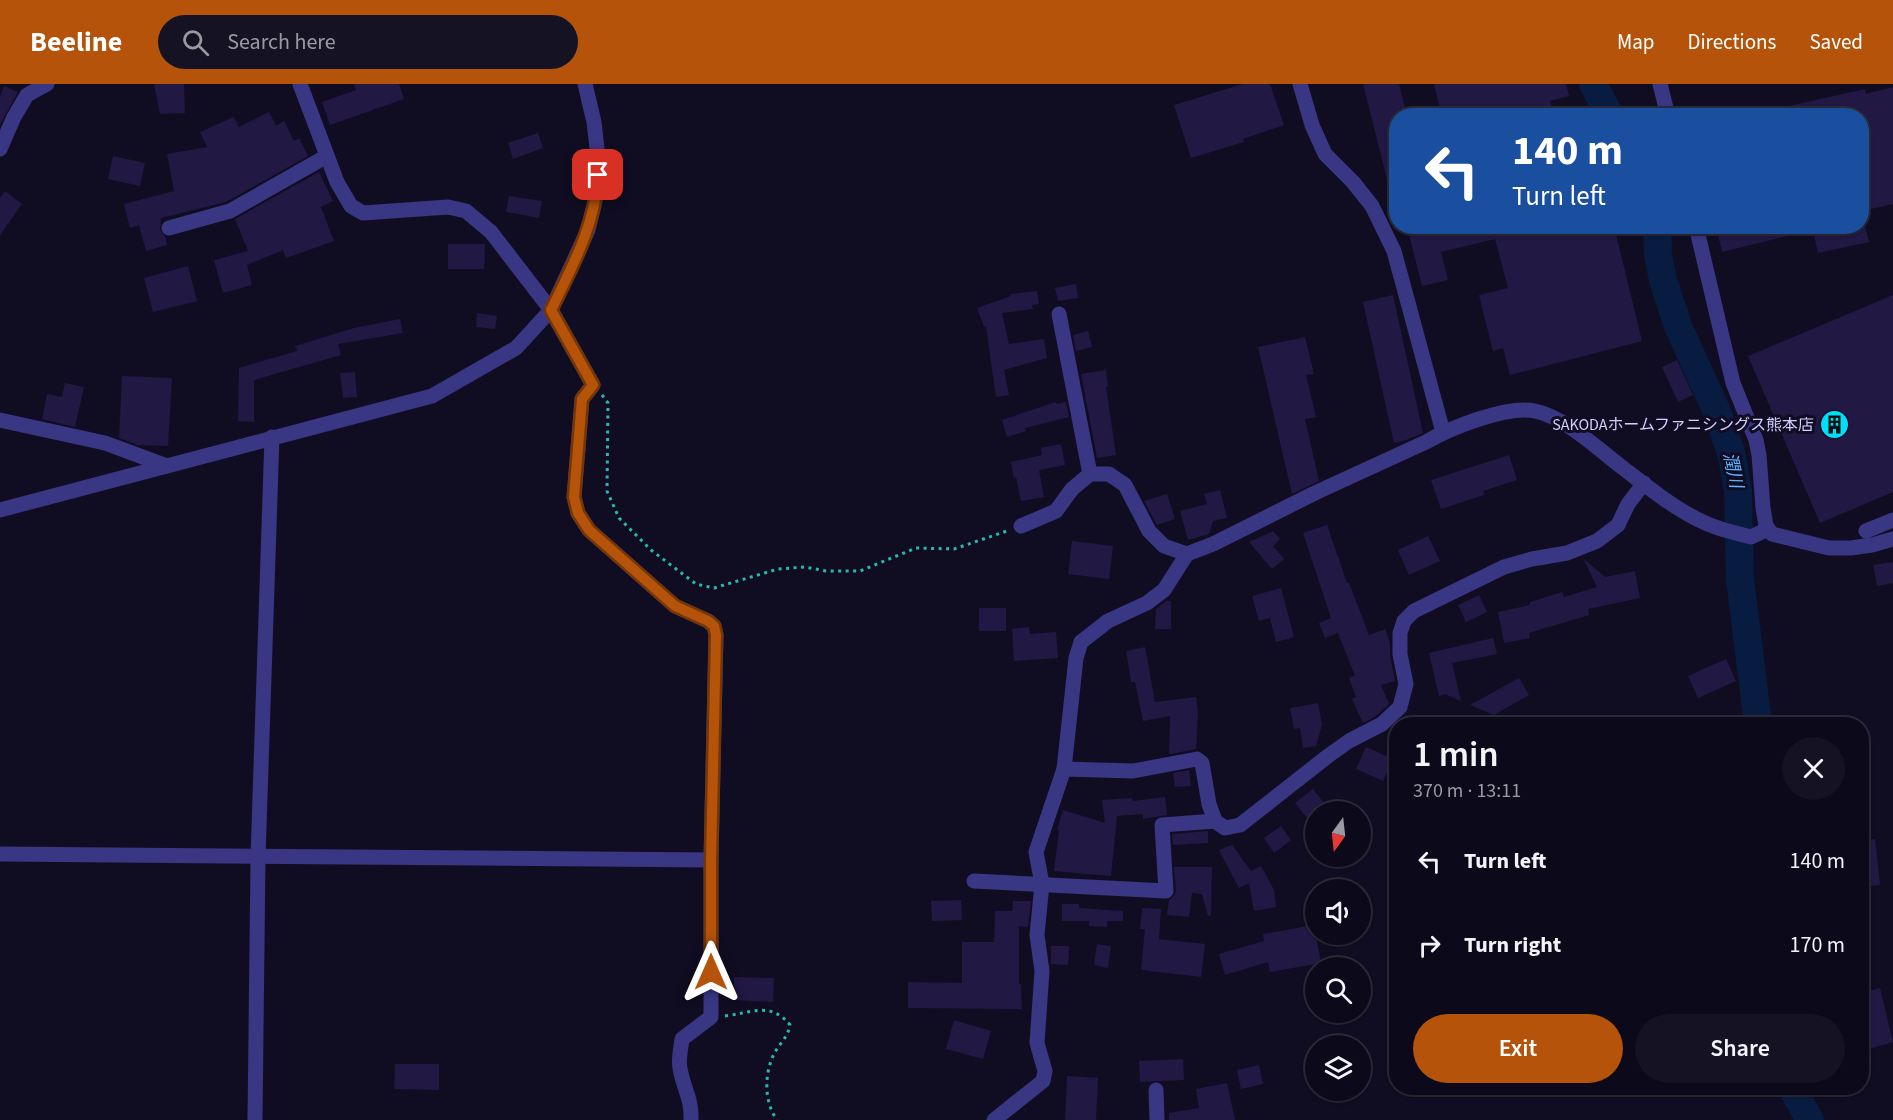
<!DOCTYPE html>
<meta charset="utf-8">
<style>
:root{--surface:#0c0a1a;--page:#151323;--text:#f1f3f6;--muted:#9a9aa2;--line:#2c2b39;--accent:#b45309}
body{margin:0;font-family:"Source Sans 3","Noto Sans JP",sans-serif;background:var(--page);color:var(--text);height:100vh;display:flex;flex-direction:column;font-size:22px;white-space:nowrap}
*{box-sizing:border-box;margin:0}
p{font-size:20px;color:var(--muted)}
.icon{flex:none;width:33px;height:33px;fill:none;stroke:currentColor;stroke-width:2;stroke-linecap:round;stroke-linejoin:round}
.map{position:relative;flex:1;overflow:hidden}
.details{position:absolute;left:1389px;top:633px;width:480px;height:378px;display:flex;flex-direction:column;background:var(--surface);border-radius:24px;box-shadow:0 2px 4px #0004,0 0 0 2px var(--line)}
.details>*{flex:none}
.banner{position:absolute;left:1389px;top:24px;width:480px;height:126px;border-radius:24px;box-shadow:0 2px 4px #0004,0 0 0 2px var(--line);background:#1a4fa0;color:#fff;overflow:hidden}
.needle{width:39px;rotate:195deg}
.tools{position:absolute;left:1305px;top:717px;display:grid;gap:12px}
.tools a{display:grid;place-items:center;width:66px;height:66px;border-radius:50%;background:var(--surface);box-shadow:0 2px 4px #0004,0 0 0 2px var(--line);font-size:30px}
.pin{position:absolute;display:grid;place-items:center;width:51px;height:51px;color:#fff;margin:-26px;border-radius:12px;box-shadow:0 3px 9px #0006}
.me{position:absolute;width:66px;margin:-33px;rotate:0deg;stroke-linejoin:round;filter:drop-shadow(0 0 4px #0008)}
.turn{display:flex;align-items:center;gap:21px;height:126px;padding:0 24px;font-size:27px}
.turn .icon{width:78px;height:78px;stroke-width:2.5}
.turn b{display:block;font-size:42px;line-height:51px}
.round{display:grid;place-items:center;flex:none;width:63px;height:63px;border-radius:32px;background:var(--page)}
.head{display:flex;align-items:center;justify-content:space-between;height:102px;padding:0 24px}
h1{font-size:36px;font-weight:600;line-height:45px}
.action{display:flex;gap:12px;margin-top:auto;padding:12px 24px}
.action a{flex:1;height:69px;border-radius:36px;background:var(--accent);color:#fff;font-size:24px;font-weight:600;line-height:69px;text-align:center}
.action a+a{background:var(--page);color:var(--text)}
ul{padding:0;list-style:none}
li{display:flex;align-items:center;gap:18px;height:84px;padding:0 24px}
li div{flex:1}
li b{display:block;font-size:22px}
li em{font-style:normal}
header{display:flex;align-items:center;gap:36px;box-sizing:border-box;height:84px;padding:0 30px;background:var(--accent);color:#fff}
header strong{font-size:28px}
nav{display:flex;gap:33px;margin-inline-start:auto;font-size:21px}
.search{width:420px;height:54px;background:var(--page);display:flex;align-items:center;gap:15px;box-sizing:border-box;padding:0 21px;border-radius:33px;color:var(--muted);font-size:22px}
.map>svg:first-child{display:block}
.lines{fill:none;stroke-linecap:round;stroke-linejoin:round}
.river{stroke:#071c40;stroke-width:28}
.building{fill:#211844}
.path{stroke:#29b8af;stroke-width:3;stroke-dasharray:3 4.5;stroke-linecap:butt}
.minor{stroke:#393683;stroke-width:15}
.route-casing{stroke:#753606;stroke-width:15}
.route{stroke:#b45309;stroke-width:10}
.labels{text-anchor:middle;stroke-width:6;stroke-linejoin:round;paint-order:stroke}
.poi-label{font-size:16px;fill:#d3ceff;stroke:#100d22;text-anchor:end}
.water-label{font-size:18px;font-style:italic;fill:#5cb3ff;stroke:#100d22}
</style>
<header>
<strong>Beeline</strong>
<div class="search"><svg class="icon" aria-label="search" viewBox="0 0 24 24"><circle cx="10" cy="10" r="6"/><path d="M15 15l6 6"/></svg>Search here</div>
<nav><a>Map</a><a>Directions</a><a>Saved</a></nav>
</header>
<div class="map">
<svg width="1893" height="1036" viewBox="0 0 1893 1036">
<rect width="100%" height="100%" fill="#100d22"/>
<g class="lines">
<!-- river -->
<g class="river">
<polyline points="1593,0 1610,32"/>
<polyline points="1657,142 1658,171 1663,196 1678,242 1718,330 1732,372 1738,406 1740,495 1758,640"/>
<polyline points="1792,1004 1810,1036"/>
</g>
</g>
<!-- building -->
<g class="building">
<polygon points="154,0 184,0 185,29 160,30"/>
<polygon points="354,0 399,0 404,15 330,41 322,18 356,6"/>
<polygon points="1243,0 1270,0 1284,41 1243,55 1244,58 1191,74 1174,21"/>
<polygon points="1363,0 1399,0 1407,32 1396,32 1396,115 1392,115"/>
<polygon points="1434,0 1566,0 1569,12 1550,17 1554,32 1442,32"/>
<polygon points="4,2 18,8 0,41 0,12"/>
<polygon points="1893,3 1893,120 1862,127 1862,32 1771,32 1771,26 1865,5 1866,10"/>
<polygon points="269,28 276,42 284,37 294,57 299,54 308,72 226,118 161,134 160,146 165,152 167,161 146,167 139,141 130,144 124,120 174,107 167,70 207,63 200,48 234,33 239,43"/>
<polygon points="538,49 543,64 513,75 508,59"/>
<polygon points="113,72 145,79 140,102 108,95"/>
<polygon points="319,88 333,117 321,123 334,157 286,174 283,166 247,181 252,201 223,209 214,176 248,167 235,135"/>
<polygon points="5,107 22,120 0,151 0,114"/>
<polygon points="509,112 542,117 539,134 506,128"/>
<polygon points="1407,142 1583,142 1586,150 1614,142 1642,257 1510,291 1503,264 1493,267 1479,211 1508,204 1495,155 1441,168 1448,196 1422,202"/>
<polygon points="1716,142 1807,142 1808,147 1722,168"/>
<polygon points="1812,142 1865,142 1869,158 1818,169"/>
<polygon points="448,160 485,160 484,185 448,185"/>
<polygon points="188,182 197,217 153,228 144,194"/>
<polygon points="1076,200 1078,214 1058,217 1055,204"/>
<polygon points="1037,207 1039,220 1032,221 1033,225 1002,229 1009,260 1044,255 1047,274 1004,286 1009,311 996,313 986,242 984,243 977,224 1011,212 1011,210"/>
<polygon points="1393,211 1423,349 1406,356 1394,359 1363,218"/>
<polygon points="1893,211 1893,408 1820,439 1748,272"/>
<polygon points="477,229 497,232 495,245 476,243"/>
<polygon points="400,235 403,249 338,260 341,271 254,296 254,338 238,337 239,284 297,267 295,262 354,244"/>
<polygon points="1088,247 1092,263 1076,267 1073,251"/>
<polygon points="1305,253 1314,290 1306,291 1316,333 1305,335 1319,397 1292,410 1258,263"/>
<polygon points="1677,276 1693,311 1678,318 1662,283"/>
<polygon points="1106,286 1108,303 1106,303 1116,371 1097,374 1081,290"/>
<polygon points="355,288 357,313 343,314 340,289"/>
<polygon points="122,292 172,294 168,362 138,361 119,354"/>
<polygon points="65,299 84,303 75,343 42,335 47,310 62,313"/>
<polygon points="1056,318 1057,320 1066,318 1069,333 1025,344 1026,347 1007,353 1002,336"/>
<polygon points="1061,360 1065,381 1039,386 1044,413 1021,417 1016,393 1014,394 1011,378 1042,371 1041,364"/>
<polygon points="1509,371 1517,396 1483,407 1484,411 1441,425 1431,396"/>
<polygon points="1220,406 1227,434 1213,437 1209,450 1188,456 1180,427 1207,420 1204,410"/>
<polygon points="1167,410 1175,435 1157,441 1144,417"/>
<polygon points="1327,441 1347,499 1349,499 1369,551 1385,545 1390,559 1390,572 1395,597 1381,601 1389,620 1376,632 1363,639 1352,615 1356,613 1349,594 1355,592 1338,549 1325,554 1319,539 1331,534 1303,449"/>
<polygon points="1273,447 1280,455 1273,462 1284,475 1272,485 1249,458"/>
<polygon points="1428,452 1440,477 1409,491 1398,466"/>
<polygon points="1072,457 1113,462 1109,495 1068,490"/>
<polygon points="1583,474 1605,493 1635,487 1640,514 1588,525 1589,531 1529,549 1530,554 1504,559 1498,528 1530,521 1530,518 1562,508 1564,513 1597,503"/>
<polygon points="1893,478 1893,499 1877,502 1873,481"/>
<polygon points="1281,504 1294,553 1276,558 1270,534 1259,537 1252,512"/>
<polygon points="1479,511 1487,528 1466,538 1458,521"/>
<polygon points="1166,517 1171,517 1171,545 1155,545 1156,525"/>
<rect x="979" y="524" width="27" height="23"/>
<polygon points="1029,543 1030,550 1056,548 1058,574 1014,577 1012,545"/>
<polygon points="1493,554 1497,570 1452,579 1461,617 1445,610 1439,612 1429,569"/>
<polygon points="1145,563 1155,618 1196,613 1198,630 1196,665 1171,670 1169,669 1170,632 1143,637 1135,598 1131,598 1126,567"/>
<polygon points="1726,575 1736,597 1698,614 1688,592"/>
<polygon points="1519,594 1529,611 1494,631 1470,621"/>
<polygon points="1318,619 1322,641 1316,662 1303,664 1300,644 1294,645 1290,624"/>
<polygon points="1366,663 1393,675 1383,697 1356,685"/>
<polygon points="1189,686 1191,702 1175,703 1173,689"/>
<polygon points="1313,705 1331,728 1316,728 1316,745 1295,719"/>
<polygon points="1165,713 1167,731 1143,735 1143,730 1117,732 1111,792 1054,787 1059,746 1057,746 1063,726 1105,739 1102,716 1132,714 1133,717"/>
<polygon points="1281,742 1291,756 1274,769 1264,754"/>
<polygon points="1208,747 1208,759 1173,761 1172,750"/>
<polygon points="1875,755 1880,801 1862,803 1862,757"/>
<polygon points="1232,761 1251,787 1261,782 1274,806 1276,823 1254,827 1249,799 1239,804 1219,766"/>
<polygon points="1174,783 1212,783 1211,831 1208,832 1202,810 1192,809 1189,833 1167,831 1169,816 1174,812 1176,807"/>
<polygon points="961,816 962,836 932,837 931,817"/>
<polygon points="1013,817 1031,817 1028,843 1019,842 1019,900 1021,900 1022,925 908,924 908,898 962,899 962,858 994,858 995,827 1012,827"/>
<polygon points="1062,820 1079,820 1079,824 1123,827 1123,837 1107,837 1107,843 1089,842 1089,837 1062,837"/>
<polygon points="1142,824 1161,825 1159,855 1205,860 1201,893 1141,886 1145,845 1140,845"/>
<polygon points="1314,841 1321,879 1270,888 1268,878 1225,891 1219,870 1264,857 1263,850"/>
<polygon points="1097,860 1111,862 1108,884 1094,881"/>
<polygon points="1051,862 1069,862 1068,881 1051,880"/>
<polygon points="734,893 774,894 773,918 733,916"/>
<polygon points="1880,904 1893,958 1862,967 1862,909"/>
<polygon points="954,936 991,947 983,975 946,965"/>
<polygon points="1183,975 1184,996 1140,998 1139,977"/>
<polygon points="395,980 439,980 439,1006 394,1005"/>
<polygon points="1259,981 1263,1000 1241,1005 1237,986"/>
<polygon points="1067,992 1098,994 1096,1036 1065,1036"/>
<polygon points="1227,999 1235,1036 1169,1036 1169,1029 1199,1024 1196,1005"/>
</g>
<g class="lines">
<!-- path -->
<g class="path">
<polyline points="602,311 608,319 607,407 619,434 651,466 696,500 714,504 778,485 805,483 826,487 860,487 916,464 954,465 1007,447"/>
<path d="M725,932c26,-3 46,-15 65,9 -2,12 -11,19 -16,29 -10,20 -10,48 3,66"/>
</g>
<!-- minor -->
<g class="minor">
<path d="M300,0l37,98 14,24 12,7 85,-6 18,4 25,21 60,78 42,75 -11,14 -8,98 4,16 11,17 86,76 33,15 6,5 2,9 -5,225v157l-29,22c-1,9 -4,21 -2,29 3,20 12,30 11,52"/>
<polyline points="1300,0 1312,41 1325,70 1353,98 1372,122 1394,167 1443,348"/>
<polyline points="1660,0 1668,32"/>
<polyline points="0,65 14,33 27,11 47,0"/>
<polyline points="1696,142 1733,299 1756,356 1759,371 1763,424 1766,442 1772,450 1829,464 1851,464 1872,461 1893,455"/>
<polyline points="169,144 230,127 327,72"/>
<polyline points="1059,230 1090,390"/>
<polyline points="0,336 105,359 167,382"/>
<polyline points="0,426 432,312 516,264 551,226 588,146 597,109 598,73 594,38 585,0"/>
<polyline points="1021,442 1056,427 1072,405 1090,390 1109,390 1125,401 1149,447 1164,462 1187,470"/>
<polyline points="1866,447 1893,436"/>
<polyline points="1064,685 1133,687 1197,675 1202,679 1209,720 1215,737 1225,744 1240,741 1328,672 1349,657 1382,640 1400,623 1406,600 1400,570 1400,549 1404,537 1414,527 1504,483 1532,475 1567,469 1597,457 1618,441 1628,420 1644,399"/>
<polyline points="0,770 711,776"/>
<polyline points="974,797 1166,807 1162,741 1215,737"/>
<polyline points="1156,1006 1157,1036"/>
<polyline points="255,1036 258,773 272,353"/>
<path d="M994,1036l49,-39 2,-10 -8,-28 5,-72 -5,-36 5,-51 -6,-32 28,-83 12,-111 5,-16 27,-21 39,-18 17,-13 23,-36 26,-10 104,-52 109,-50c24,-14 81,-37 109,-31 30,6 64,39 88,57 22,17 47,37 72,50 18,10 37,14 56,19l17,-8"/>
</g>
</g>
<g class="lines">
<defs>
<path id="route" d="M598,91c-2,49 -26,92 -47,135l42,75 -11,14 -8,98 4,16 11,17 86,76 33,15 6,5 2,9 -5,225v112"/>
</defs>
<!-- route casing -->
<use href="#route" class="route-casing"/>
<!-- route -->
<use href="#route" class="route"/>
</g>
<!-- icons -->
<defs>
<symbol id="building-disc" viewBox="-11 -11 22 22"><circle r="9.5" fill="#00dff9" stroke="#100d22"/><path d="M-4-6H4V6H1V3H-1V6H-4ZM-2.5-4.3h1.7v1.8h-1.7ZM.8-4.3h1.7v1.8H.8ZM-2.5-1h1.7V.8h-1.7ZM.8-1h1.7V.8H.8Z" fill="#111"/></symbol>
</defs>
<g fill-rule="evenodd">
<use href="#building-disc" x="1818" y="324" width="33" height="33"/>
</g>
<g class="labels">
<!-- poi labels -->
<g class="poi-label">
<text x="1814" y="346">SAKODAホームファニシングス熊本店</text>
</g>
<!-- water labels -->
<g class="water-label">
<text transform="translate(1733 386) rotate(78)" y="6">潤川</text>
</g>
</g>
</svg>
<div class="tools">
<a><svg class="needle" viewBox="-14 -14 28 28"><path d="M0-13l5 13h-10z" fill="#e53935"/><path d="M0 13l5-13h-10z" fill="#9a9aa2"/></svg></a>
<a><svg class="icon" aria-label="sound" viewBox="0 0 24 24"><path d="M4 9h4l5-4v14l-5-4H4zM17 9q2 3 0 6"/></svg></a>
<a><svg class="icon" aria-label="search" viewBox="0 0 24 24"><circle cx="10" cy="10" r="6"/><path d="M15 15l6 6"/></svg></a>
<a><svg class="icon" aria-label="layers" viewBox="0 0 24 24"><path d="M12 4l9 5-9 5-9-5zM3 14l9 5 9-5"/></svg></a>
</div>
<div class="pin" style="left:598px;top:91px;background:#d93025"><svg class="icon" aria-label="arrive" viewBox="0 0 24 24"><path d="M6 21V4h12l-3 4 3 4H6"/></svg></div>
<svg class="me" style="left:711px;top:888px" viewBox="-20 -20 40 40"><path d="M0-17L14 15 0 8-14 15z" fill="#b45309" stroke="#fff" stroke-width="4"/></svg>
<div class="banner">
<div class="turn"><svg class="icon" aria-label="left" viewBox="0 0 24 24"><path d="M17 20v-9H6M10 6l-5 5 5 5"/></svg><div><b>140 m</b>Turn left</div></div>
</div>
<section class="details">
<div class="head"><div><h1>1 min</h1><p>370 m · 13:11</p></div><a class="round"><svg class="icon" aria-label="close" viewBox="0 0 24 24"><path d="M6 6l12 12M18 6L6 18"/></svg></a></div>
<ul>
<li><svg class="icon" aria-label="left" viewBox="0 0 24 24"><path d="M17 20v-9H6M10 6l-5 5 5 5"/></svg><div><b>Turn left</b></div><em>140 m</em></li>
<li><svg class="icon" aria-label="right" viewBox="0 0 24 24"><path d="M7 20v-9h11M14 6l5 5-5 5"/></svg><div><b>Turn right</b></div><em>170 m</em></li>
</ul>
<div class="action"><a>Exit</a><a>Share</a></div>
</section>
</div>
